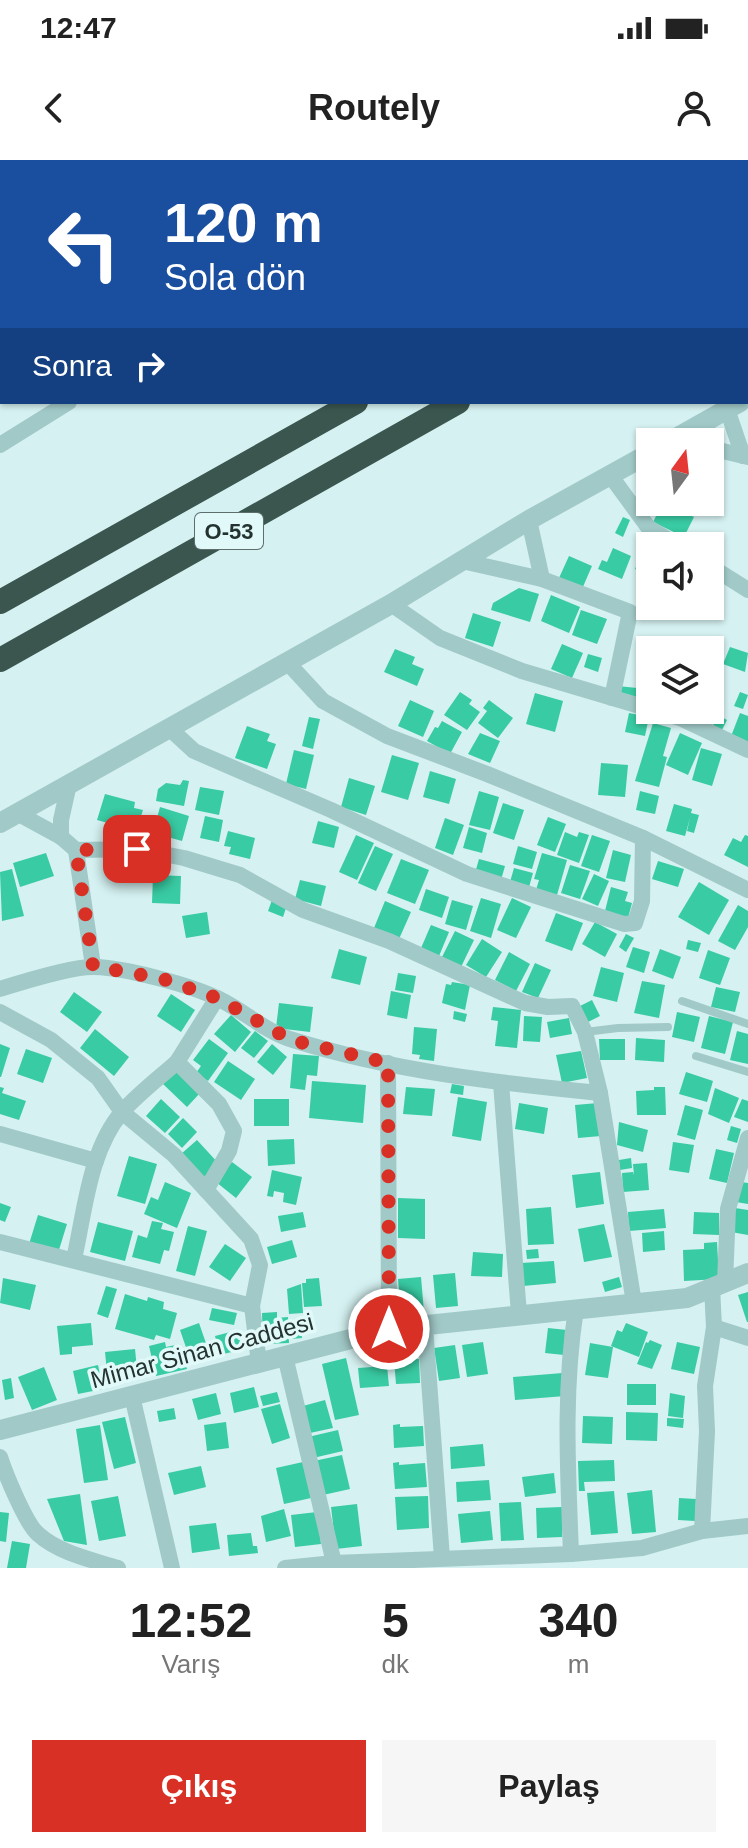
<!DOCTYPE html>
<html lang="tr">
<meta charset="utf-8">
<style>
:root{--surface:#fff;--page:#f6f6f6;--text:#222;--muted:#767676;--accent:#d93025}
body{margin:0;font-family:Helvetica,sans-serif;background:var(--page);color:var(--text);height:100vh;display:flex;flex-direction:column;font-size:30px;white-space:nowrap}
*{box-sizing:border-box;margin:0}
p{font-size:26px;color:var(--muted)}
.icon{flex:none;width:44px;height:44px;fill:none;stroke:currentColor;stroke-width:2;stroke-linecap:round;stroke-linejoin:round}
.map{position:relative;height:1408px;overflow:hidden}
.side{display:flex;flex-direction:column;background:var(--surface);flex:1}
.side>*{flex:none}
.top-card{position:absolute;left:0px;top:0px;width:748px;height:244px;box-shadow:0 2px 6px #0004;background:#1a4fa0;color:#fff;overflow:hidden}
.needle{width:52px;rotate:15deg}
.fabs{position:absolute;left:636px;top:268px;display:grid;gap:16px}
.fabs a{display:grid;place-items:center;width:88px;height:88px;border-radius:0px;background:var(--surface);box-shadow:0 2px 6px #0004;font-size:40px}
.pin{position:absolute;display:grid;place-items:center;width:68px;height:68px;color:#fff;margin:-34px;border-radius:16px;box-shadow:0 4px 12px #0006}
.me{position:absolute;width:88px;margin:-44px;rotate:0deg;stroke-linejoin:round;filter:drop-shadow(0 0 6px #0008)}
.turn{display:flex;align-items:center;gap:28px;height:168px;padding:0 32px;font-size:36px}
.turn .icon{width:104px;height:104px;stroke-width:2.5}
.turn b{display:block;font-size:56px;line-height:68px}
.then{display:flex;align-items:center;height:76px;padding:0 32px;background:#0003;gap:16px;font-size:30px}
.eta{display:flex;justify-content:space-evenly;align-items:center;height:136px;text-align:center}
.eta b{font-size:48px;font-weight:600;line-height:56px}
.cta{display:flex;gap:16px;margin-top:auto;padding:16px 32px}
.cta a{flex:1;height:92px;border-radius:0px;background:var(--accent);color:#fff;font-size:32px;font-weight:600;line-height:92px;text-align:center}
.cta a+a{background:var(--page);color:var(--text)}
.status{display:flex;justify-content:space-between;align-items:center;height:56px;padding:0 40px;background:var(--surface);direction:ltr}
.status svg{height:22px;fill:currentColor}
header{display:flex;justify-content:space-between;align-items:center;height:104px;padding:0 32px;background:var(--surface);font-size:36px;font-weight:600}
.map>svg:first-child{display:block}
.building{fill:#39cba3}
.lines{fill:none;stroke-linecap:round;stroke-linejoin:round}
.service{stroke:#a1c9c7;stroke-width:8}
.minor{stroke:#a1c9c7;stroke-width:16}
.tertiary{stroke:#a1c9c7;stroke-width:20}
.motorway{stroke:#3b554f;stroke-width:24}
.route{stroke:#d93025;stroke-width:14;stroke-dasharray:0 25.2}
.labels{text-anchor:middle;stroke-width:7;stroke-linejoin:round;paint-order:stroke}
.shield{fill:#e1f9f9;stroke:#5d6e6c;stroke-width:2}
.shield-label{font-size:22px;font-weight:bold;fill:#243330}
.street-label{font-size:24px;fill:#243330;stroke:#e1f9f9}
</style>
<div class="status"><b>12:47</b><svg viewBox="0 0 49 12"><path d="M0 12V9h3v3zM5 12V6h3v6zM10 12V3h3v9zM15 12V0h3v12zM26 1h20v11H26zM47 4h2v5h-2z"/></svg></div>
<header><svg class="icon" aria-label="back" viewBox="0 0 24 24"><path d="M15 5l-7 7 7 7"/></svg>Routely<svg class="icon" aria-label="person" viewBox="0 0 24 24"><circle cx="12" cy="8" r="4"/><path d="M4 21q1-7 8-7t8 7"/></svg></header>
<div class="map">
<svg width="748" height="1408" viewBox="0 0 748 1408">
<rect width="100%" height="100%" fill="#d5f1f1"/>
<!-- building -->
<g class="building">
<polygon points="669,345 694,357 684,377 653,362 660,348 666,351"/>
<polygon points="623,357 630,360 623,377 615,373"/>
<polygon points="647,383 650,384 650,416 635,409"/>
<polygon points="613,388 631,396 622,419 598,409 602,400 607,402"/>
<polygon points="569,396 592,406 582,429 559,418"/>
<polygon points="710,423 723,431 712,451 703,446 710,446"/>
<polygon points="519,428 539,434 530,462 491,450 493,443"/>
<polygon points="551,435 580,447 569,473 541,461"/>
<polygon points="581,450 607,459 597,484 572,475"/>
<polygon points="473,453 501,462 493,487 465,478"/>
<polygon points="644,483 664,490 650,490 650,524 637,520 642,507 639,506 641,501 638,500"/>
<polygon points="562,484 583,493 572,518 551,509"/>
<polygon points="730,487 748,493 745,512 723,504"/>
<polygon points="395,489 415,497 412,504 424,509 417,526 384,512"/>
<polygon points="588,494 602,498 598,512 584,507"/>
<polygon points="618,526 637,528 636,540 617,537"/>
<polygon points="460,532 472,540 469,544 480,552 467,570 444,555"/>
<polygon points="740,532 748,535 743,549 734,546"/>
<polygon points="535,533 563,541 555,572 526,564"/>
<polygon points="410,540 434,551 423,577 398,566"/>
<polygon points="489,540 513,558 498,578 478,563 487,551 483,548"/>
<polygon points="629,553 649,557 645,576 625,572"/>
<polygon points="740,553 748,556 748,584 730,579"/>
<polygon points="718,555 727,560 722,570 713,565"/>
<polygon points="309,557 320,559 313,589 302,586"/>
<polygon points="442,561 462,572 450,594 427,581 435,567 438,568"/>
<polygon points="653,563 671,568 663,596 667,597 659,627 635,621"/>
<polygon points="247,566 270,574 267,581 276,584 267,609 235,598"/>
<polygon points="480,573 500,581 490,603 468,594"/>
<polygon points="680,573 702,583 688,615 666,605"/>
<polygon points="701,588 722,594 712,626 692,620"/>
<polygon points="294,590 314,595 306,629 286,624"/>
<polygon points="392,595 419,603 408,640 381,632"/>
<polygon points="601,603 628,605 625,637 598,635"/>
<polygon points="430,611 456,619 449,644 423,637"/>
<polygon points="349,618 375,626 366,655 341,647"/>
<polygon points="183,620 189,621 184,646 156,641 158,629 166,623 180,625"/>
<polygon points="200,627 224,631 219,655 195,650"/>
<polygon points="479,631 499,637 490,670 469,665"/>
<polygon points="640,631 659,636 655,654 636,650"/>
<polygon points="105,634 135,642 134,648 143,650 140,659 129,656 126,668 97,660"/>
<polygon points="503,643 524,650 514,680 493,673"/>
<polygon points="674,644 692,649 691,653 699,655 694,673 687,671 690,658 685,676 666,671"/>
<polygon points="160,647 189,656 182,681 153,673"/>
<polygon points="205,656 223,660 219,682 200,678"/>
<polygon points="548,657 566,664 555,692 537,685"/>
<polygon points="445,658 464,665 453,695 435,688"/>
<polygon points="318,661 339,667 334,688 312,683"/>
<polygon points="469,667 487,673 482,693 463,688"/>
<polygon points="228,671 255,678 250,699 229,694 231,687 224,686"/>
<polygon points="565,672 577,677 579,672 589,675 579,703 557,695"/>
<polygon points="356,675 374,683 357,720 339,712"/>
<polygon points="592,675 610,681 599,712 581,706"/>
<polygon points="745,675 748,676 748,707 724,695 733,678 741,682"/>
<polygon points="375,686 393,694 376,731 358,723"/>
<polygon points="518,686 537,692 532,709 513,704"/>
<polygon points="613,690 631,695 625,722 606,718"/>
<polygon points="46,693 54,716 20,727 13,703"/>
<polygon points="542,693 567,700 557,735 536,730 539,720 534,719"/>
<polygon points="401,699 429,710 415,744 387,733"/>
<polygon points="479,699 505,706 501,720 475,713"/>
<polygon points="658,701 684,709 678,727 652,719"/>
<polygon points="570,705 590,711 580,739 561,733"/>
<polygon points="514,708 533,713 529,727 510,722"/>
<polygon points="12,709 24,756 2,761 0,712"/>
<polygon points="594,714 609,721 598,746 582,739"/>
<polygon points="153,715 181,716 180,744 152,743"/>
<polygon points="300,720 326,726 321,746 295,739"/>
<polygon points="699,722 729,740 709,775 678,757"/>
<polygon points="611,727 628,732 625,741 632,743 628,758 605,751"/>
<polygon points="426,729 449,737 442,758 419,750"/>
<polygon points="481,738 501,744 491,778 470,771"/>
<polygon points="512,738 531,747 516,778 497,770"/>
<polygon points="272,740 287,745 283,757 268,751"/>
<polygon points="452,740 473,746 466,770 445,764"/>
<polygon points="385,741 411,752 399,779 374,768"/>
<polygon points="738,745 748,751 748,767 735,790 718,781"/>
<polygon points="207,752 210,774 186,778 182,756"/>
<polygon points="556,753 583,763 572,791 545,781"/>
<polygon points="595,762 617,774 605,797 582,784"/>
<polygon points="431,765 449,772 439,796 421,788"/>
<polygon points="455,771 474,780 461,807 442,797"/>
<polygon points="626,774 634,778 626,792 619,787"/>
<polygon points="482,779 502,792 486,817 466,805"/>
<polygon points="688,780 701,783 698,792 686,789"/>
<polygon points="633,787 650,792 644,813 626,807"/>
<polygon points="339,789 367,797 360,825 331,818"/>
<polygon points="660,789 681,797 673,819 652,811"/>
<polygon points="708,790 730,798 720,825 699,818"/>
<polygon points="509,792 530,804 516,831 495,820"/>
<polygon points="535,803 551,810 538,838 522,832"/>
<polygon points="601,807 624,813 617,842 593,836"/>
<polygon points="398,813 416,816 413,833 395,830"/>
<polygon points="642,821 665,825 659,858 634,853"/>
<polygon points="452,822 470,825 465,850 442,843 446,824 451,825"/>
<polygon points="716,827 740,832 735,852 711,847"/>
<polygon points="391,831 411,835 407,859 387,855"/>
<polygon points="74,832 102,852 87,872 60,852"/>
<polygon points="171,834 195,850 181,872 157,856"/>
<polygon points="592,840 600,856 586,863 578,847"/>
<polygon points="279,843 313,847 310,872 276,868"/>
<polygon points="493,847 521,850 517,888 495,886 498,861 491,860"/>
<polygon points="454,851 467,854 465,862 453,859"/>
<polygon points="677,852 700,857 694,882 672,877"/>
<polygon points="231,855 251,872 235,892 214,874"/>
<polygon points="524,856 542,857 540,882 523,881"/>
<polygon points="709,856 733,862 725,894 701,888"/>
<polygon points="569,858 572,874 550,878 547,862"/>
<polygon points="414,867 437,869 434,901 419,899 420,895 412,894"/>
<polygon points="95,869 129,897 114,916 80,888"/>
<polygon points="255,871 268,881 254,898 241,888"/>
<polygon points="737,871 748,874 748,904 730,900"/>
<polygon points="636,878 665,880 664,902 635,900"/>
<polygon points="209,879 228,893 208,921 196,913 201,906 193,900"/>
<polygon points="599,879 625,879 625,900 600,900"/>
<polygon points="0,884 10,888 1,917 0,917"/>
<polygon points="272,884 287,897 273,915 257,902"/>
<polygon points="26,889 52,898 43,923 17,914"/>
<polygon points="581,891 587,918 562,923 556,895"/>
<polygon points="293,894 319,896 317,916 307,915 305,930 290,928"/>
<polygon points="228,901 255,919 241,940 214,922"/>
<polygon points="177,910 200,933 187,947 163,924"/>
<polygon points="686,912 713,921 707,942 679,934"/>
<polygon points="312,921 366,925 363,963 309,958"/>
<polygon points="452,924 464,926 463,935 450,933"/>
<polygon points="0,927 4,928 2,933 26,941 19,960 0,954"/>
<polygon points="406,927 435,929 432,956 403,954"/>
<polygon points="654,927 665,927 666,955 637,955 636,931 654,930"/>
<polygon points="715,928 739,938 729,963 708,954"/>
<polygon points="458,937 487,942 481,981 452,976"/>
<polygon points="161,939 180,957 165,973 146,956"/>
<rect x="254" y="939" width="35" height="27"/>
<polygon points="742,939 748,941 748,962 734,957"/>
<polygon points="519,943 548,948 544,974 515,969"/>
<polygon points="598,943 601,976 578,978 575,945"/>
<polygon points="685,945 703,950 695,980 677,975"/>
<polygon points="183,958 197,972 182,988 168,974"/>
<polygon points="619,962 648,970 643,992 617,985"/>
<polygon points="731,966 741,969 737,983 727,980"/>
<polygon points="294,979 295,1004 268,1006 267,980"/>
<polygon points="197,980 219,1004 203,1018 181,994"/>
<polygon points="673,982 694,985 689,1013 669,1010"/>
<polygon points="716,989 734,993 727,1023 709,1019"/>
<polygon points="129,996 157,1004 145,1044 117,1036"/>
<polygon points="631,998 632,1008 620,1010 619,1000"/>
<polygon points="232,1002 252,1017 236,1038 216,1022"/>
<polygon points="647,1003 649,1030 623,1032 622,1013 633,1012 634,1015 633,1004"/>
<polygon points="272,1010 302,1017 296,1045 283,1042 284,1033 274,1031 273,1037 267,1036"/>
<polygon points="600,1012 604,1044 576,1048 572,1015"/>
<polygon points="165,1022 191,1033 177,1068 144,1054 151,1037 158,1040"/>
<polygon points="741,1022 748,1023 748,1044 736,1042"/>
<polygon points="398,1038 425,1039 425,1079 398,1078"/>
<polygon points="0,1043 11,1047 5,1062 0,1060"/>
<polygon points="551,1047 554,1084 528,1085 526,1049"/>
<polygon points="735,1048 748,1050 748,1075 731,1072"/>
<polygon points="664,1049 666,1068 629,1071 628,1052"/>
<polygon points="303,1052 306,1067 281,1072 278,1056"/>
<polygon points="694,1052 719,1053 719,1075 693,1074"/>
<polygon points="38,1055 67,1064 58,1093 29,1084"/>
<polygon points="152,1061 163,1063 161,1069 174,1072 169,1091 164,1090 160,1104 132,1097 138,1075 147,1078"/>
<polygon points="98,1062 133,1071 125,1101 90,1092"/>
<polygon points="604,1064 612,1097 584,1102 578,1069"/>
<polygon points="188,1066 207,1071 195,1116 176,1111"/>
<polygon points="664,1071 665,1090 643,1092 642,1073"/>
<polygon points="292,1080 297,1097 272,1104 267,1087"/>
<polygon points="717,1082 719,1119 684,1121 683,1090 704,1089 704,1083"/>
<polygon points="225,1084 246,1098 230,1121 209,1107"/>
<polygon points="538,1089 539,1098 527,1099 526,1090"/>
<polygon points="473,1092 503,1094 502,1117 471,1116"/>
<polygon points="554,1101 556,1123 523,1126 521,1103"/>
<polygon points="455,1113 458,1146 436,1148 433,1115"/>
<polygon points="421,1117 424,1152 401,1154 398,1119"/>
<polygon points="619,1117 622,1127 605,1132 602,1122"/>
<polygon points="3,1118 36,1125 30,1150 0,1143"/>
<polygon points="319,1118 322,1146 304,1147 302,1123 306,1123 306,1119"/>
<polygon points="301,1124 303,1153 289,1154 287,1129"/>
<polygon points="106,1126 117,1129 108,1158 97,1154"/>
<polygon points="748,1132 748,1162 747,1162 738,1135"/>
<polygon points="125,1134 147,1141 148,1137 164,1142 163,1149 177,1153 170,1179 156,1175 154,1180 115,1169"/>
<polygon points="212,1148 237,1153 234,1165 209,1160"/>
<polygon points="277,1152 277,1158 288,1157 289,1183 263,1184 262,1153"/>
<polygon points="91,1163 93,1185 72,1187 72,1194 60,1195 57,1166"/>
<polygon points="199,1163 208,1189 189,1196 180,1170"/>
<polygon points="626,1163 648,1172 639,1197 611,1186 617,1170 622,1172"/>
<polygon points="301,1166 302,1178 292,1179 291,1167"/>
<polygon points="548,1168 567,1170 564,1195 545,1193"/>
<polygon points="238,1170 243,1189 220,1195 215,1176"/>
<polygon points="650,1180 662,1185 652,1209 637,1204 646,1182 648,1183"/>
<polygon points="165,1182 166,1187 180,1184 187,1209 156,1216 149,1186"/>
<polygon points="483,1182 488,1214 467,1217 462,1185"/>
<polygon points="677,1182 700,1187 694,1214 671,1209"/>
<polygon points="590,1183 613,1187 608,1218 585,1215"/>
<polygon points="455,1185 460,1218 439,1221 434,1188"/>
<polygon points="135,1189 138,1219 108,1222 105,1192"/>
<polygon points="346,1198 359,1255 335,1260 322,1204"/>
<polygon points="419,1199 420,1223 396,1224 394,1200"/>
<polygon points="98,1205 103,1229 78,1234 73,1211"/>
<polygon points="387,1206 389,1226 360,1228 358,1208"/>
<polygon points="44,1207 57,1240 32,1250 18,1217"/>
<polygon points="563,1213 565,1236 515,1240 513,1217"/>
<polygon points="11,1218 14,1238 5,1240 2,1220"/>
<rect x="627" y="1224" width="29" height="21"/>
<polygon points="254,1227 259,1247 234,1253 230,1233"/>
<polygon points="277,1232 280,1242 263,1246 260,1236"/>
<polygon points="216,1233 221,1254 198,1260 192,1239"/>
<polygon points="670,1233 685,1236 683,1258 668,1256"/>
<polygon points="325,1240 333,1268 310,1273 303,1246"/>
<polygon points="280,1244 290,1278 272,1284 261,1249"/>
<polygon points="174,1248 176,1259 159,1262 157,1251"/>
<polygon points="626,1252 658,1253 657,1281 626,1280"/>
<polygon points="583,1256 613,1257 612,1284 582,1283"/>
<polygon points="125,1257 136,1303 114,1309 102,1262"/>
<polygon points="667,1258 684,1259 683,1268 667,1266"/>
<polygon points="226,1262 229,1288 207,1291 204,1265"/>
<polygon points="400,1264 400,1267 423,1266 424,1286 394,1288 393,1265"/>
<polygon points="100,1265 108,1320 84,1323 76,1269"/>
<polygon points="338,1270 343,1291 313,1298 308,1277"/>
<polygon points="483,1284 485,1306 451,1309 450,1287"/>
<polygon points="342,1295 350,1329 323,1335 314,1301"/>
<polygon points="614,1300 615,1321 584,1322 585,1331 579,1331 578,1301"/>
<polygon points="303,1302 311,1338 284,1344 276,1308"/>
<polygon points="399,1302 399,1305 425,1303 427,1327 395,1329 393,1303"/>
<polygon points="201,1306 206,1327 174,1335 168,1313"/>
<polygon points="554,1313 556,1333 525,1337 522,1317"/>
<polygon points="489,1320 491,1340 457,1342 456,1322"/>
<polygon points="652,1330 656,1372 632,1374 627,1333"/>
<polygon points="614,1331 618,1373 591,1375 587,1333"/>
<polygon points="80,1334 87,1385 64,1381 47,1339"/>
<polygon points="118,1336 126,1376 99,1381 91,1341"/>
<polygon points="428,1336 429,1368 397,1370 395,1337"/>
<polygon points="679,1338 696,1339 695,1361 678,1360"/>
<polygon points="521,1342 524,1380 501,1381 499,1343"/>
<polygon points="357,1344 362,1386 336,1389 331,1347"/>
<polygon points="562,1347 562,1377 537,1378 536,1348"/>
<polygon points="284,1349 291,1376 266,1382 261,1356"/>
<polygon points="490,1351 493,1380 461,1383 458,1354"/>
<polygon points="0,1352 9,1353 6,1382 0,1381"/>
<polygon points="317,1352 321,1384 295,1387 291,1355"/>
<polygon points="216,1363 220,1389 192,1393 189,1366"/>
<polygon points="251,1373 253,1386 257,1386 258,1393 229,1396 227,1375"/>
<polygon points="12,1381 30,1384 26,1408 7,1408"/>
</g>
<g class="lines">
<!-- service -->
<g class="service">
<polyline points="682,841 748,864"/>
<polyline points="585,872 618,868 668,867"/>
<polyline points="696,896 748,912"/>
</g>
<!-- minor -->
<g class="minor">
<polyline points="467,2 470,0"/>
<polyline points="727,249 743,296"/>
<polyline points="0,285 69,242"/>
<polyline points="710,288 748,297"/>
<polyline points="610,315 648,367 678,386"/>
<polyline points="529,360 542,419"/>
<polyline points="462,401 542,419 630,452 612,538"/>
<polyline points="710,406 748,430"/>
<polyline points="391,444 440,478 522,511 650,549"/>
<polyline points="287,502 323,541 387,576 487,614 643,678 748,730"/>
<polyline points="653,550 680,558 748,590"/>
<polyline points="169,568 194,591 331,650 467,714 624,764 635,763 642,741 643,678"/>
<polyline points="17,653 61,677 76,690 137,689 184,698 240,715 303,750 389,781 525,843 548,847 572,846 585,872 600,933 634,1143"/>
<polyline points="61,677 61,660 69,624"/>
<polyline points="76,690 93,806"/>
<path d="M0,829c22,-7 73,-23 95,-22 31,1 96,18 124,32 25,12 47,33 74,41 99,31 205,43 307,53"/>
<polyline points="0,852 51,880 98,918 122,952 174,995 251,1079 260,1105 252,1146 259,1203"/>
<polyline points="388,903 389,1169"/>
<polyline points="501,923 519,1154"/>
<polyline points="0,974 96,1001"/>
<polyline points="206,1030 229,991 234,971 219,944 177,902 217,838"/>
<polyline points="0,1082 252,1146"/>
<path d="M74,1099c11,-48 15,-108 48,-147 16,-18 37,-34 55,-50"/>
<polyline points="725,1122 728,1049 748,978"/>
<polyline points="425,1166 442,1398"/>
<polyline points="714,1167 748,1178"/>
<polyline points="285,1196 334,1403"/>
<polyline points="132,1236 172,1408"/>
<path d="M0,1297c5,16 26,67 38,77 21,19 54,26 80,34"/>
<polyline points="702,1371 707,1271 705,1226 714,1167 712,1127"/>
<path d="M571,1394c-3,-82 -8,-163 5,-245"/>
<polyline points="285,1408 334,1403 571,1394 642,1388 702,1371 748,1366"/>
</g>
<!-- tertiary -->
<g class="tertiary">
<polyline points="669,282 740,242"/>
<polyline points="0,663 391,444 529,360 650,293"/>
<polyline points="0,1270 389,1169 687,1138 748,1113"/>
</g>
<!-- motorway -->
<g class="motorway">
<polyline points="746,22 748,21"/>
<polyline points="746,80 748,79"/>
<polyline points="0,442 356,242"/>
<polyline points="0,500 458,242"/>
</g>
</g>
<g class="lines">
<!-- route -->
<polyline class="route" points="137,689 76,690 93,806 163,819 217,838 291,880 388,903 389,1169"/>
</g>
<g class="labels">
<!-- shield labels -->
<rect class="shield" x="195" y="353" width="68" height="36" rx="6"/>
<g class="shield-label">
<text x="229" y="379">O-53</text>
</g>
<!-- street labels -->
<g class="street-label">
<text transform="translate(202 1191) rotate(-15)" y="8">Mimar Sinan Caddesi</text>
</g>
</g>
</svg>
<div class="fabs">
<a><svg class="needle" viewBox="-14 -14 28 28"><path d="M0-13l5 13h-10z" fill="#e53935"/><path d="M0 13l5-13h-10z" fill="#767676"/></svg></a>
<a><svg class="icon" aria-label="sound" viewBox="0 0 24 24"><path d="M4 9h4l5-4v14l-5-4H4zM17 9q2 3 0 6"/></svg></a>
<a><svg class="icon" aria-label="layers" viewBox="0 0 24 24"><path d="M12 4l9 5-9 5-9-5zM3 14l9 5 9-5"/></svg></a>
</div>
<div class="pin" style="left:137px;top:689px;background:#d93025"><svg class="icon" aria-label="arrive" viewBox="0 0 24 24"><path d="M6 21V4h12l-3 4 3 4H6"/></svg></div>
<svg class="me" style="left:389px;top:1169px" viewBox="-20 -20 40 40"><circle r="17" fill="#d93025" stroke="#fff" stroke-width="3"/><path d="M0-11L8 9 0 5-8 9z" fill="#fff"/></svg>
<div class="top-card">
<div class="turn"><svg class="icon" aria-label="left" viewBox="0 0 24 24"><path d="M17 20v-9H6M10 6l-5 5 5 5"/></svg><div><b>120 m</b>Sola dön</div></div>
<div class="then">Sonra<svg class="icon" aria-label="right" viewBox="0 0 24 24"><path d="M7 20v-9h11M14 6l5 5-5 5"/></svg></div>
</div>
</div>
<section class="side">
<div class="eta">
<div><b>12:52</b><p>Varış</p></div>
<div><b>5</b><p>dk</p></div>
<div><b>340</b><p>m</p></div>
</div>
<div class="cta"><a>Çıkış</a><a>Paylaş</a></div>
</section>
